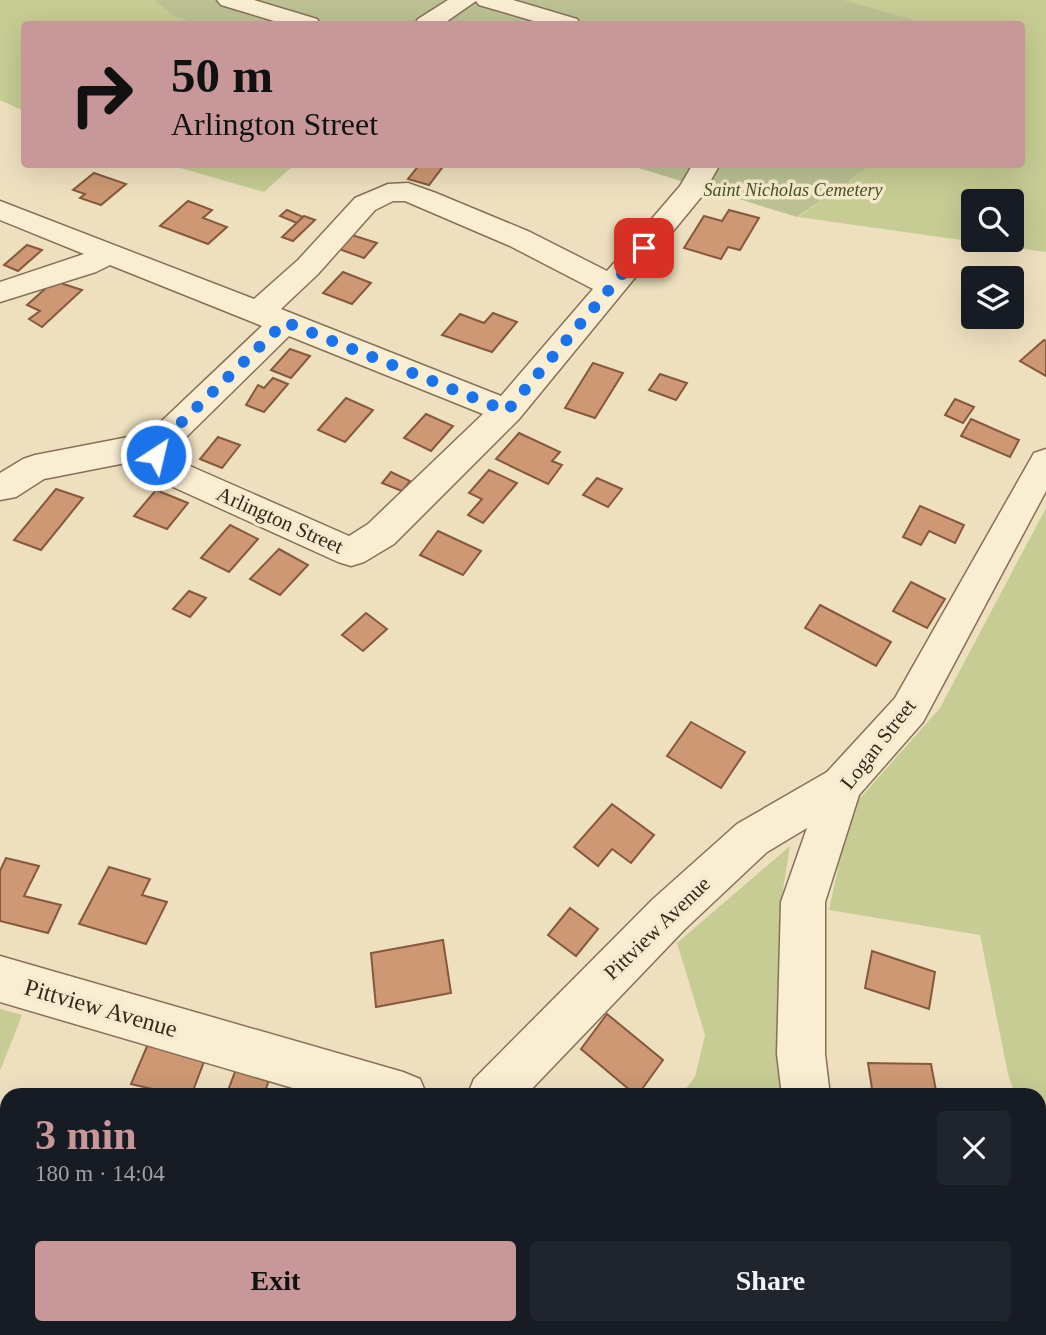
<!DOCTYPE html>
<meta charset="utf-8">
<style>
:root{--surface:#171b24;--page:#20242c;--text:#f1f3f6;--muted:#9ea1a6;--accent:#c89799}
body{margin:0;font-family:"Times New Roman",serif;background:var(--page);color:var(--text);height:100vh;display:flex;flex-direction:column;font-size:26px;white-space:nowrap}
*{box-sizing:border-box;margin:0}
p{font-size:23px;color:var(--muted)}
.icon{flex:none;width:38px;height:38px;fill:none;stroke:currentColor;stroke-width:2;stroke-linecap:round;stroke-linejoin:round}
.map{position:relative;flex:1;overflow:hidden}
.panel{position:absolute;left:0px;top:1088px;width:1046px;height:247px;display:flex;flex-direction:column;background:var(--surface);border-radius:21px 21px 0 0;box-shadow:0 7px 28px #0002}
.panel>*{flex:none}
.top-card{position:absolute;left:21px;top:21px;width:1004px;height:147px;border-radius:7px;box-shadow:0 7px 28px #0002;background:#c89799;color:#111;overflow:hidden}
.tools{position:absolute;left:961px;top:189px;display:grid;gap:14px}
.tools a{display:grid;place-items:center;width:63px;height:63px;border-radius:7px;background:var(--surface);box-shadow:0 7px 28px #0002;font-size:35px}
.pin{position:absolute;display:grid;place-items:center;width:60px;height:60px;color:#fff;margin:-30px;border-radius:14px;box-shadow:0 4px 10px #0006}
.me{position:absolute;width:77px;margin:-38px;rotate:35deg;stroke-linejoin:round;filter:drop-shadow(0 0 5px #0008)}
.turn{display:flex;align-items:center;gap:24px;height:147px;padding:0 35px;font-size:32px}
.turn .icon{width:91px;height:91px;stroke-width:2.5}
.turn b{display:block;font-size:49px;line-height:60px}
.round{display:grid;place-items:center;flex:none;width:74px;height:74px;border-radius:7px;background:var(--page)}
.headline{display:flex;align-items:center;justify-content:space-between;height:119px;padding:0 35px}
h1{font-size:42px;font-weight:600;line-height:52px;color:var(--accent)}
.button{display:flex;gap:14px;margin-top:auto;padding:14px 35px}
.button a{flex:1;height:80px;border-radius:7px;background:var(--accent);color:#111;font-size:28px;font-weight:600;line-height:80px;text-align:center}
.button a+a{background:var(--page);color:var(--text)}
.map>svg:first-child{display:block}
.green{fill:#c6cc93;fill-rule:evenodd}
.cemetery{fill:#bbc192}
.building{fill:#cd9873;stroke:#87593c;stroke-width:2}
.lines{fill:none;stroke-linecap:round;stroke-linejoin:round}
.minor-casing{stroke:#877057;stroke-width:3}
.minor{fill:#f9edd2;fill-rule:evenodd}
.route{stroke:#1a73e8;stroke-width:12;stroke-dasharray:0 21.6}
.labels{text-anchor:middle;stroke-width:7;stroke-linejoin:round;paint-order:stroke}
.far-park-label{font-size:18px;font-style:italic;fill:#475322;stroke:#f6eace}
.street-label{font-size:21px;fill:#36281c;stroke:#f6eace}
.near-street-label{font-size:24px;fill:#36281c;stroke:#f6eace}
</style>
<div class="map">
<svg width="1046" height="1335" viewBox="0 0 1046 1335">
<rect width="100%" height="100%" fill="#eee0bf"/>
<!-- green -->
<g class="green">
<polygon points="0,0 154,0 174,17 198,24 24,24 24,111 0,100"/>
<path d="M845,0h201v252l-248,-35 74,-52 150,-1v-140h-93zM973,201h39v39h-39z"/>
<polygon points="170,165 294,165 264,192"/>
<polygon points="1046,508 1046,1184 1040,1165 1040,1096 1015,1095 1008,1074 980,935 829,910 852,803 862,796 940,708"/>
<polygon points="790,846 781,902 785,1095 681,1095 695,1077 705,1035 677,943"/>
<polygon points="0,1009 22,1015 0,1071"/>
<polygon points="529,1328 815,1328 816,1335 529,1335"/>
</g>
<!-- cemetery -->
<g class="cemetery">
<polygon points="154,0 845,0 929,24 198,24 174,17"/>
<polygon points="629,165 872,165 797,217"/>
</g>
<!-- building -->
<g class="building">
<polygon points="420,164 445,164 429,185 408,179"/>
<polygon points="94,173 126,184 101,205 80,198 85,194 73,190"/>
<polygon points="188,201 212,210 203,218 227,227 208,244 160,226"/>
<polygon points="287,210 303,217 297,223 280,216"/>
<polygon points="729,210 759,218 740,250 728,247 721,259 684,248 704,216 722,221"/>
<polygon points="304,216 315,220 293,241 282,237"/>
<polygon points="352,235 377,243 364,258 339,249"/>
<polygon points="27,245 42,250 18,271 4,265"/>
<polygon points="343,272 371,283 352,304 323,293"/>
<polygon points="54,281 82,290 42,327 29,319 40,311 27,305"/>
<polygon points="493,313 517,322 492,352 442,335 460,314 484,323"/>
<polygon points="1044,340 1046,341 1046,376 1020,361"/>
<polygon points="290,349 310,356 291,378 271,370"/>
<polygon points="593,363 623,373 595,418 565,408"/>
<polygon points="660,374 687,383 676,400 649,390"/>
<polygon points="273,378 288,384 264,412 246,405 258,385 264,388"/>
<polygon points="346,398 373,410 345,442 318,430"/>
<polygon points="955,399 974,407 963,423 945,415"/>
<polygon points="426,414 453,426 431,451 404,438"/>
<polygon points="971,419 1019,440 1010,457 961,436"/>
<polygon points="519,433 560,452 552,461 562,465 548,484 496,459"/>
<polygon points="218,437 240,445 222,468 200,459"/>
<polygon points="489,470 517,483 483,523 468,515 482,499 469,493"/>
<polygon points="391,472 410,481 402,491 382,483"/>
<polygon points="597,478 622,489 608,507 583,495"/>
<polygon points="56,489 83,498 41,550 14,540"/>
<polygon points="156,490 188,503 167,529 134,516"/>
<polygon points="920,506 964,525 955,543 929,531 921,545 903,537"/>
<polygon points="230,525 258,539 229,572 201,558"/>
<polygon points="438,531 481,551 463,575 420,555"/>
<polygon points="279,549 308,565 280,595 250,579"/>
<polygon points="911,582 945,599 927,628 893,611"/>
<polygon points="189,591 206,598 190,617 173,609"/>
<polygon points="820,605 891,642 876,666 805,628"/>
<polygon points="366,613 387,629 363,651 342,635"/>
<polygon points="691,722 745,752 721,788 667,756"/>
<polygon points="612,804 654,835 631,863 612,849 598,866 574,847"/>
<polygon points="6,858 39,866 24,896 61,905 48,933 0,921 0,871"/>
<polygon points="109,867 150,879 142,895 167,902 146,944 79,924"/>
<polygon points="570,908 598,929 576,956 548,935"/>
<polygon points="443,940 451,993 376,1007 371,953"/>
<polygon points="872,951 935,972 929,1009 865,988"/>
<polygon points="607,1014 663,1060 637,1096 581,1049"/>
<polygon points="148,1044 205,1059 191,1096 159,1096 161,1091 131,1084"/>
<polygon points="239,1061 273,1070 263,1096 226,1096"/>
<polygon points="868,1063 931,1064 937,1096 864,1096 873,1095"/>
<polygon points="909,1328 982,1328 983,1332 909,1331"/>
</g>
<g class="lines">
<defs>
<g id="minor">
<polygon points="217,0 254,0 317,19 320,24 284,24 221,5"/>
<polygon points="448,0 513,0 577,19 580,24 544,24 479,5 476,1 443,24 415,24 418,19"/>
<path d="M693,164h27l-18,32 -183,223 -125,125 -30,18 -13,4 -13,-4 -189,-86 -8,-16 -97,19 -28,18 -16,3v-27l23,-14 12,-4 114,-22 113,-107 -152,-61 -14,7 -96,30v-20l84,-28 -84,-34v-19l254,98 44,-39 57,-62 33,-14 20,-1 28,10 94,39 77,39 73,-85zM393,201h12l105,45 83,43 -92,107 -220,-87 37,-35 57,-64zM289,336l194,78 -115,110 -19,12 -175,-77v-10z"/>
<polygon points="1046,449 1046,491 923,722 859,795 825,902 825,1054 830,1096 782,1096 777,1054 781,902 807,828 767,852 685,929 525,1096 467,1096 474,1079 653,899 737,824 827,772 895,698 1034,453"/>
<polygon points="0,956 403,1072 420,1079 427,1096 320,1096 0,1002"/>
<polygon points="810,1328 863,1328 864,1335 810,1335"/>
</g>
</defs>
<!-- minor casing -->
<use href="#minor" class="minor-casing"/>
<!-- minor -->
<use href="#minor" class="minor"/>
</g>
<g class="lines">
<!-- route -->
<polyline class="route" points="156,455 159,444 285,322 507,411 644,248"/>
</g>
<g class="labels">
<!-- far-park labels -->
<g class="far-park-label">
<text x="793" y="196">Saint Nicholas Cemetery</text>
</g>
<!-- street labels -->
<g class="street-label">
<text transform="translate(280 520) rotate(24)" y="7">Arlington Street</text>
<text transform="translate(878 744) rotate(-52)" y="7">Logan Street</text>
<text transform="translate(657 928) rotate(-44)" y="7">Pittview Avenue</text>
</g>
<!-- near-street labels -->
<g class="near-street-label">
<text transform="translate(101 1008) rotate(16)" y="8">Pittview Avenue</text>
</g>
</g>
</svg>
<div class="tools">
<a><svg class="icon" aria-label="search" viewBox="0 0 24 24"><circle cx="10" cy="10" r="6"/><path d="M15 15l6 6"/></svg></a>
<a><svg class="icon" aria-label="layers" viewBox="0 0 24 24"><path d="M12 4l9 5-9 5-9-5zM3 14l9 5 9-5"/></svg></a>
</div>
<div class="pin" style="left:644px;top:248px;background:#d93025"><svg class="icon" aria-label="arrive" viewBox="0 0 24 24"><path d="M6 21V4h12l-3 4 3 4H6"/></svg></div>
<svg class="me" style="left:156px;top:455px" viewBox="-20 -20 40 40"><circle r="17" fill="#1a73e8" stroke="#fff" stroke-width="3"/><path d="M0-11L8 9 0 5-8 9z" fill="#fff"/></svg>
<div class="top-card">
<div class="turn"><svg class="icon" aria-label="right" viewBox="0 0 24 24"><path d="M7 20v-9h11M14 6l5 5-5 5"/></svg><div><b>50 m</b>Arlington Street</div></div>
</div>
<section class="panel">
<div class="headline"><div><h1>3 min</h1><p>180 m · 14:04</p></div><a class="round"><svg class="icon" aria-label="close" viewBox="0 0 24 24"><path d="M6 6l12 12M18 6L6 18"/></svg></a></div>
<div class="button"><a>Exit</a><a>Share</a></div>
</section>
</div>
